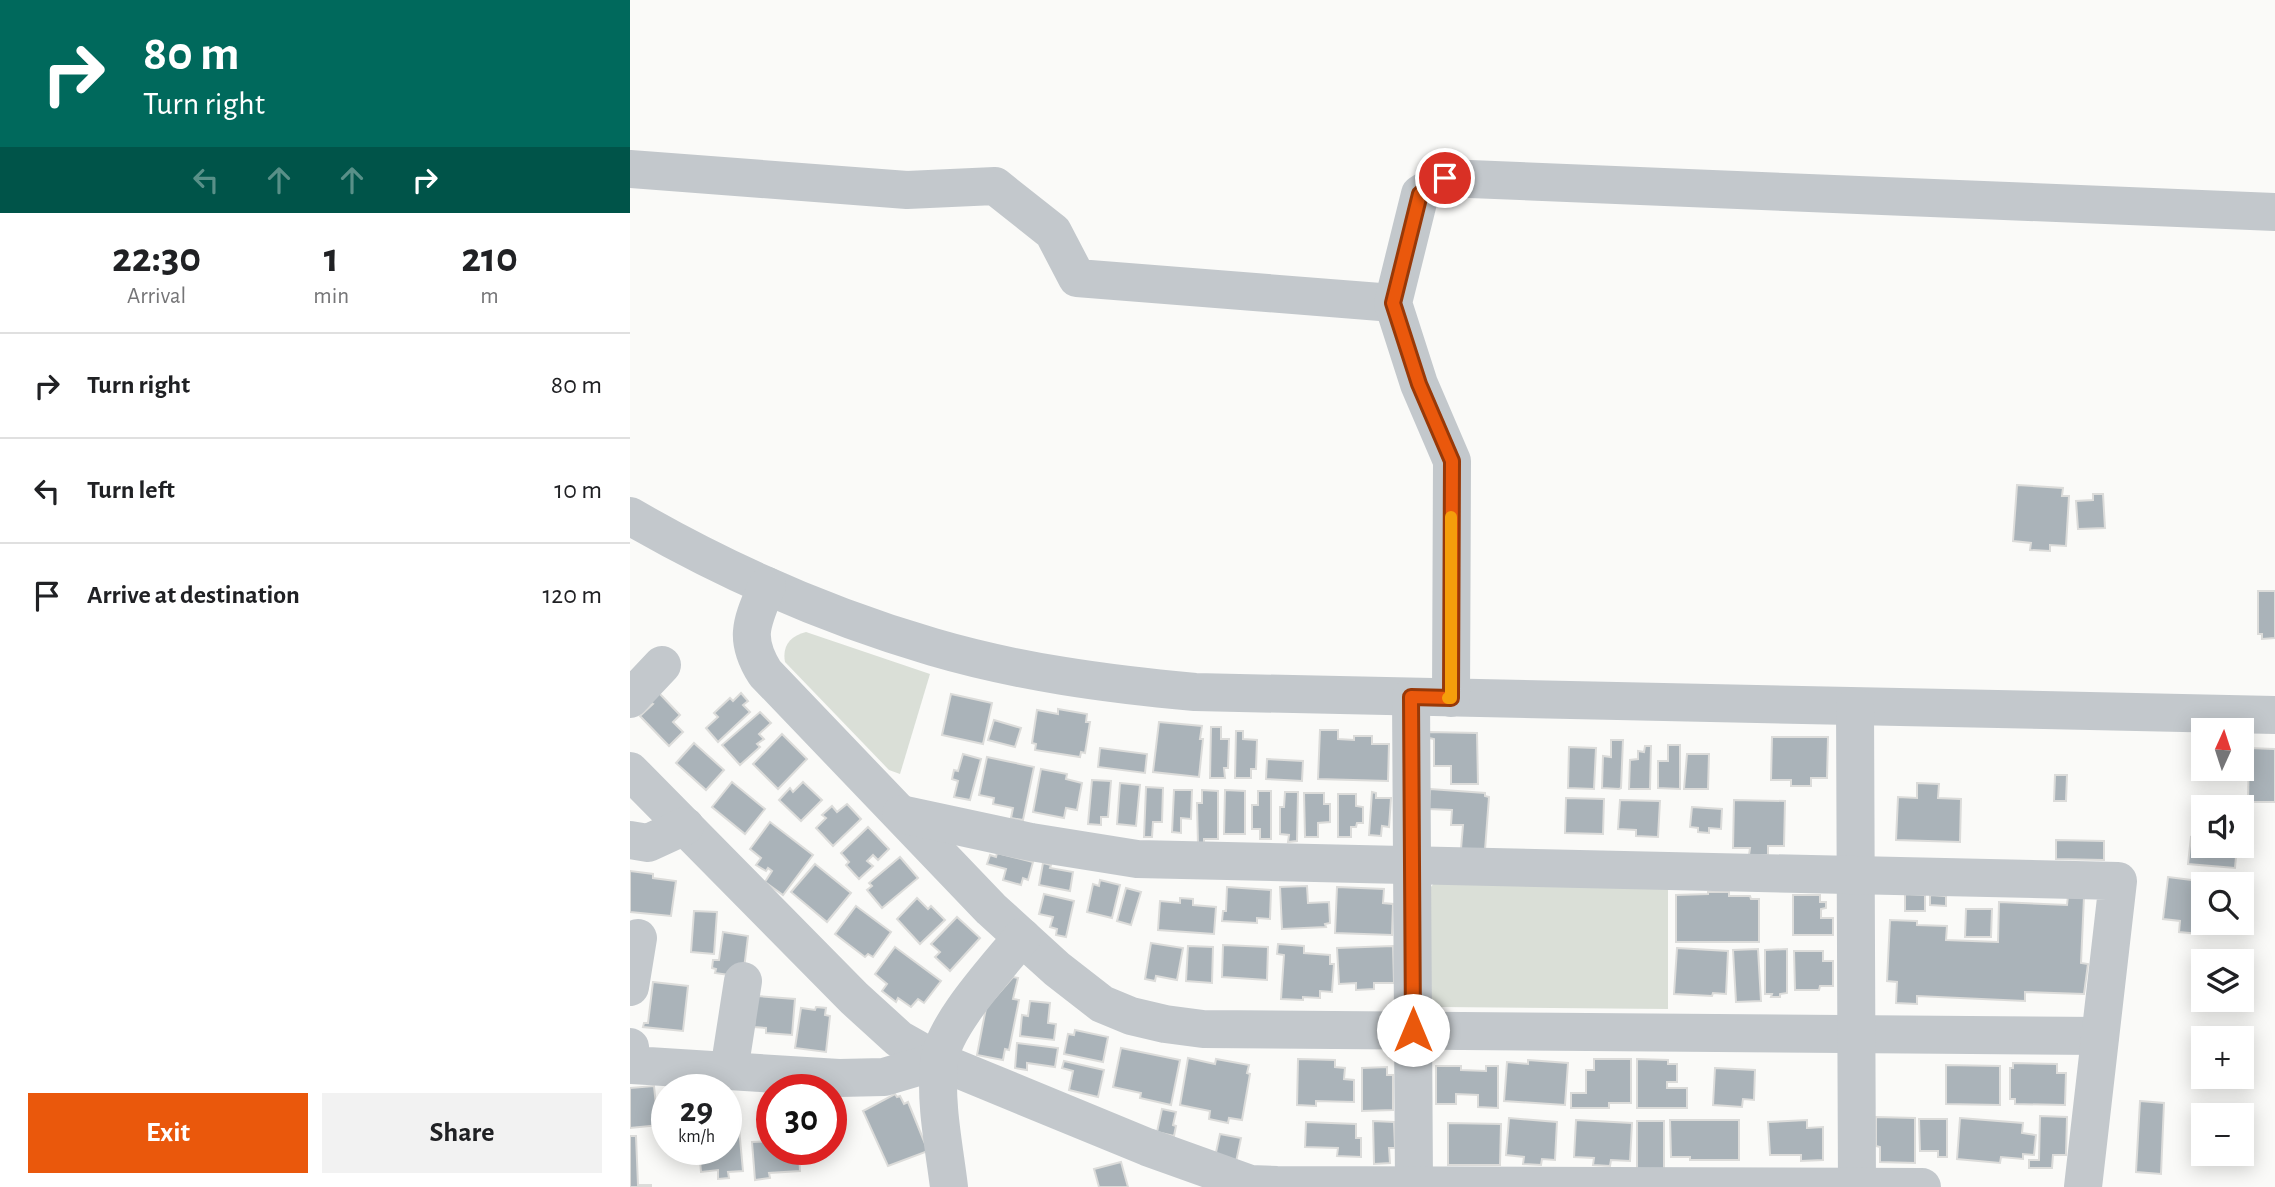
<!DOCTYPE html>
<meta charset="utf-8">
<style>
:root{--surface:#fff;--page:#f2f2f2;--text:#202124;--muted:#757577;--line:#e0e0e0;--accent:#ea580c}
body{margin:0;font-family:"Alegreya Sans",sans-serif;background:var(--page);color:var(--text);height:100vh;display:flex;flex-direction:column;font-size:26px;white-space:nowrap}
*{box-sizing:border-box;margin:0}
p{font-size:23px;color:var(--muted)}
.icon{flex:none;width:38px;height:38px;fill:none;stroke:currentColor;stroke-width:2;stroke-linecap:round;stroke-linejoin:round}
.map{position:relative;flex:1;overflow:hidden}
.panel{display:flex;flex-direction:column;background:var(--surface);width:630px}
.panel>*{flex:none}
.hud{background:#00695c;color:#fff;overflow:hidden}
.needle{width:46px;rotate:3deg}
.controls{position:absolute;left:1561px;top:718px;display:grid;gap:14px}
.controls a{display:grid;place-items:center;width:63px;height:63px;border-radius:0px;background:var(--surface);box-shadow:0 4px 18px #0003;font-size:35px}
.speed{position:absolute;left:21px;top:1074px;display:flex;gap:14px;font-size:35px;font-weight:700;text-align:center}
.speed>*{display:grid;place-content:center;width:91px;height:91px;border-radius:50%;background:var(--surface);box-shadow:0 4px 18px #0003;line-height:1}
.speed small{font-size:18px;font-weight:400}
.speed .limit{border:10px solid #d22;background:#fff;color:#111}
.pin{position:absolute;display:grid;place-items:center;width:60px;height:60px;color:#fff;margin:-30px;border:4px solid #fff;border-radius:50%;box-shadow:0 2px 7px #0007}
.me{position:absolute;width:77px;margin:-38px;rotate:0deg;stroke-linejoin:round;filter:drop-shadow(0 0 5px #0008)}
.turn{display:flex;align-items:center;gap:24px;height:147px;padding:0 28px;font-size:32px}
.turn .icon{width:91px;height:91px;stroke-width:2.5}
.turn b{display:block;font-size:49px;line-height:60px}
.lanes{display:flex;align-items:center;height:66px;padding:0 28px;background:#0003;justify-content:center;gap:35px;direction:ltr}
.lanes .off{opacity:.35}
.eta{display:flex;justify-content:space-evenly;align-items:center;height:119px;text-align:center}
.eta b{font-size:42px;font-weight:700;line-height:49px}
.primary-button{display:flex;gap:14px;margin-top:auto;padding:14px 28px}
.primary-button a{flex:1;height:80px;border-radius:0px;background:var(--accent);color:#fff;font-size:28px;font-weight:700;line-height:80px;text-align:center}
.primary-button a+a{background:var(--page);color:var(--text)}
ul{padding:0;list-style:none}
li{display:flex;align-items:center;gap:21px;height:105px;padding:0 28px;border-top:2px solid var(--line)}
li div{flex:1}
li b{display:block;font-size:26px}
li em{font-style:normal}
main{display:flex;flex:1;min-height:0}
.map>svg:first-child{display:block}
.green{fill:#dadfd7}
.building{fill:#aab3b9;stroke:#dcdcda;stroke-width:2}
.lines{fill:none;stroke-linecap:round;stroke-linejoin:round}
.minor{stroke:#c3c8cc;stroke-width:38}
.route-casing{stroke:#983908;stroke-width:18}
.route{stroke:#ea580c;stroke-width:12}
.slow{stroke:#f59e0b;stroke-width:12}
</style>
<main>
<section class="panel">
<div class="hud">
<div class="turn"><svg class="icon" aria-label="right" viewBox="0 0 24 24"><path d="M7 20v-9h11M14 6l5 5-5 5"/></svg><div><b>80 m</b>Turn right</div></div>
<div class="lanes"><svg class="icon off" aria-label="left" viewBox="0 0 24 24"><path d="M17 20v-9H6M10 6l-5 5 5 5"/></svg><svg class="icon off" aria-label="ahead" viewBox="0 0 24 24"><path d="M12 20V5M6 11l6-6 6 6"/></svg><svg class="icon off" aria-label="ahead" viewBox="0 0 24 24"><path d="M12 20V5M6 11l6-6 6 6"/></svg><svg class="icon" aria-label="right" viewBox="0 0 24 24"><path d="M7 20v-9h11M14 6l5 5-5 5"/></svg></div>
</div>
<div class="eta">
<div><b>22:30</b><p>Arrival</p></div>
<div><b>1</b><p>min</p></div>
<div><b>210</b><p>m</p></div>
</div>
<ul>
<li><svg class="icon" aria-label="right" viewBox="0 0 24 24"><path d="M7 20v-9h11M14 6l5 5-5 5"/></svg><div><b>Turn right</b></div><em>80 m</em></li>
<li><svg class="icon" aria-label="left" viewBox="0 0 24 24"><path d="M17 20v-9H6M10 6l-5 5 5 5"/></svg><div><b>Turn left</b></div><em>10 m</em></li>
<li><svg class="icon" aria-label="arrive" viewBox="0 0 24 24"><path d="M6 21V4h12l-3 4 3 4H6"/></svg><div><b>Arrive at destination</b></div><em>120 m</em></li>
</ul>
<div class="primary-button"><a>Exit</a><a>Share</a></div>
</section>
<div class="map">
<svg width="1645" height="1187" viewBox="0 0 1645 1187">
<rect width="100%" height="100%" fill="#fafaf8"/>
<!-- green -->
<g class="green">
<path d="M176,632l124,42 -30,100 -11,-4 -104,-108c-3,-16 5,-26 21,-30z"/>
<polygon points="805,882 1038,887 1038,1009 811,1007 797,994 795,894"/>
</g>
<!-- building -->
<g class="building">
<polygon points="1387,485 1433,488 1432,496 1439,496 1436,546 1420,545 1420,551 1400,550 1401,543 1383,541"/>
<polygon points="1463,494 1473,494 1475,528 1448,529 1446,501 1463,500"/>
<polygon points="1628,591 1645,591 1645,638 1632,639 1632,634 1628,634"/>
<polygon points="29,693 50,715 43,722 53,732 39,746 10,716 23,704 20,702"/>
<polygon points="111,693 118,701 113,705 120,712 88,742 76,728 88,717 84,713 100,698 103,701"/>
<polygon points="321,694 362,703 353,744 312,735"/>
<polygon points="428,709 457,714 456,722 460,722 455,753 451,752 450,757 405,750 406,744 402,743 407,710 428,714"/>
<polygon points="130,712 141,723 129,734 134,739 127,744 130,747 110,765 92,745"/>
<polygon points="364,720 391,728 385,747 358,740"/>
<polygon points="529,722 572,726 570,739 573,739 569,777 523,772"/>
<polygon points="581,727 591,727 591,739 599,739 598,768 594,768 595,778 580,778"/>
<polygon points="690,730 708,730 708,739 724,740 724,736 742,736 742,744 759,744 758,781 688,779"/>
<polygon points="606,731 613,731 613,739 627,740 626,769 621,769 621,778 605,778"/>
<polygon points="799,732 847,733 848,784 821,784 821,766 804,766 804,739 799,738"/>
<polygon points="152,734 177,759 148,789 123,764"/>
<polygon points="1142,737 1198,737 1197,778 1181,778 1181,786 1161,786 1161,780 1141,780"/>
<polygon points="981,740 993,740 991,788 989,789 972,788 973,756 981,757"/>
<polygon points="64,743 94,770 76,790 46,763"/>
<polygon points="1038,745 1050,745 1050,789 1028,788 1028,761 1038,761"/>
<polygon points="1015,746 1021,746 1020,789 999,789 1000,760 1008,759 1008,751 1014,752"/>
<polygon points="939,747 966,748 964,789 938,788"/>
<polygon points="470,748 517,754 515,773 468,767"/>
<polygon points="1619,748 1645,749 1645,802 1618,802"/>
<polygon points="333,754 351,759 340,800 324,797 328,781 322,779 324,770 328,771"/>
<polygon points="1057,754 1079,754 1078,789 1054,789"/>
<polygon points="357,757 404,767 393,820 381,818 383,808 363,804 364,798 349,795"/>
<polygon points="637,759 673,761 672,781 636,779"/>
<polygon points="411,769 437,774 436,779 452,783 447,810 436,808 434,818 403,812"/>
<polygon points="1425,775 1437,775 1436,801 1424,801"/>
<polygon points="462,780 481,781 478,817 471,817 471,825 458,824"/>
<polygon points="102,782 135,809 115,834 82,807"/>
<polygon points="173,782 192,800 171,821 149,800 160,788 163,792"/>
<polygon points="490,783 510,785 506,826 487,824"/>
<polygon points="1287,783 1309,784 1308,798 1331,799 1330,842 1266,840 1268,797 1287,798"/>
<polygon points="516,787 533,788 532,822 523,822 522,837 514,837"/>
<polygon points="800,789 855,793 855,796 859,797 855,850 831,849 833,825 821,825 822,810 799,809"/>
<polygon points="544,790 562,790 561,819 551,818 551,833 542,832"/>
<polygon points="572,790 588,791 588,839 574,839 574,844 568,845 567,803 572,803"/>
<polygon points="595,790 615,791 615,834 594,834"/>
<polygon points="628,791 641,791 641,839 630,839 630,829 622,829 622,805 628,805"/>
<polygon points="655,792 668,792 667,841 658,842 659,835 650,834 650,807 654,807"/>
<polygon points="742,792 746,793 746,798 761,798 759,827 752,826 751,836 739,835"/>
<polygon points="674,793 694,793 694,804 700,804 700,822 688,823 688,837 675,837"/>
<polygon points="708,794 726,794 726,806 733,807 733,823 727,823 726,827 721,827 721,837 708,837"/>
<polygon points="936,798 974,799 973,834 935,833"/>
<polygon points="990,800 1030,801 1028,837 1006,836 1006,830 988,829"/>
<polygon points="1104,800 1155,801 1154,846 1138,846 1138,855 1119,855 1120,848 1103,848"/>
<polygon points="217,804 231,819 203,846 186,828 196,818 192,815 202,806 207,812"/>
<polygon points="1062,807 1092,809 1091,829 1079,828 1079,833 1068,832 1068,828 1060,827"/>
<polygon points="140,822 183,855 153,895 135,882 142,871 138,868 136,871 126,865 131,858 120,849"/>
<polygon points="238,827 259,849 248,860 243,855 237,861 243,866 229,879 216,865 219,862 211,853"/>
<polygon points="1561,837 1573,839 1573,845 1607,845 1605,868 1558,864"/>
<polygon points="1426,840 1474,841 1474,860 1426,859"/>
<polygon points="367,853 403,862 398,880 393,878 391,885 373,880 376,869 357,864 360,855 366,857"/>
<polygon points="270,857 288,878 252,908 237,890 242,886 239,883"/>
<polygon points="413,863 421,865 420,868 443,872 440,891 409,885"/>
<polygon points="185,864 221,893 197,922 161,892"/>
<polygon points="0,871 23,874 23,878 46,881 41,916 0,912"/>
<polygon points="1538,877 1593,884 1573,884 1573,922 1589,922 1589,927 1583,926 1582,933 1570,931 1570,934 1549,932 1550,921 1533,919"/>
<polygon points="470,880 490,885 482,918 457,912 463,884 469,886"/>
<polygon points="677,886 678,903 699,902 700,923 695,924 696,927 652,929 650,887"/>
<polygon points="597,887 641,890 640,919 627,918 627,923 592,921 593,911 596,911"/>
<polygon points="707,887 754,889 753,903 763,904 762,935 705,933"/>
<polygon points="496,888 511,892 501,925 487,921"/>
<polygon points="1078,892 1099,892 1099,896 1120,896 1121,899 1129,899 1129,942 1046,942 1046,895 1078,894"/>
<polygon points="414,894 444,901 436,937 426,935 427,929 420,927 423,917 409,914"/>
<polygon points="1275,894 1295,895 1295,911 1275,911"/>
<polygon points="1163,895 1190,895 1190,902 1196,902 1196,908 1191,909 1191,918 1203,918 1203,935 1163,935"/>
<polygon points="1300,895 1316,896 1316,906 1300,905"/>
<polygon points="1438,896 1454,897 1451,963 1458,964 1454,994 1395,992 1395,1001 1287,996 1287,1004 1266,1003 1267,982 1257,981 1260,920 1287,921 1287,925 1317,926 1316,940 1368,942 1369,902 1437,905"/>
<polygon points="287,898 298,909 301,906 315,920 290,944 267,919"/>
<polygon points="550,898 563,899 563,905 586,907 584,934 528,930 530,901 550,903"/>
<polygon points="226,906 261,932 243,957 238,954 235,957 205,934"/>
<polygon points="1336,909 1362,909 1361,937 1335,937"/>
<polygon points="64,911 87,912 84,954 61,952"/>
<polygon points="327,917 350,938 320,971 305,957 310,952 301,944"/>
<polygon points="93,932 118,936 113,977 85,973 86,969 82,968 83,960 89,960"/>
<polygon points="521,943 553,948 547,980 526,976 525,981 515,979"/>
<polygon points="648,944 674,946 674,953 700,955 700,964 704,964 702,992 690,991 690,998 673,997 673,1000 651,999 654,955 647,954"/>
<polygon points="593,945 638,947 637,980 592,977"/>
<polygon points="558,946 583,947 582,983 556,981"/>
<polygon points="763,946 764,983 744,983 744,989 726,990 726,983 709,984 707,948"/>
<polygon points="265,947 311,981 294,1003 288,999 281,1007 268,998 266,1002 252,991 257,984 245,974"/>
<polygon points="1047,948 1098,951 1096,994 1083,993 1082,996 1044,994"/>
<polygon points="1128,949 1131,1001 1106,1002 1103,950"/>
<polygon points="1157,949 1157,993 1150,994 1150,997 1141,997 1142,994 1135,994 1135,950"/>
<polygon points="1164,951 1193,951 1193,961 1203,961 1203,986 1190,986 1189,990 1165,990"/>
<polygon points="383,977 388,978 383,999 389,1000 379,1050 375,1049 373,1060 347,1055 356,1008"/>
<polygon points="23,982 58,986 53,1031 13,1027 14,1023 18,1023"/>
<polygon points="127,996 165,999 162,1035 136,1033 136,1028 124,1027"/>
<polygon points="400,1001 420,1003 418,1023 426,1024 424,1040 390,1036 392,1015 398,1016"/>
<polygon points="186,1007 196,1008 195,1015 200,1016 196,1052 165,1048 171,1008 185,1010"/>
<polygon points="445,1030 478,1037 473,1062 434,1054 438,1034 444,1035"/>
<polygon points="387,1043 428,1048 425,1067 397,1063 397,1070 385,1068"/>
<polygon points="491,1048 550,1060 541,1105 510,1098 511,1093 483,1087"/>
<polygon points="558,1058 585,1064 586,1059 619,1065 617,1073 620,1074 612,1120 599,1118 598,1123 579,1119 580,1111 550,1105"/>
<polygon points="668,1059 705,1060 705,1067 715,1068 714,1079 724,1080 724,1102 686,1101 686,1106 667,1105"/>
<polygon points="964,1059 1001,1059 1001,1103 979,1103 979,1108 941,1108 941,1093 956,1093 956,1070 964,1070"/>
<polygon points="1007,1059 1038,1060 1038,1064 1047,1064 1047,1082 1037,1082 1037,1088 1057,1088 1057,1108 1007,1108"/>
<polygon points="898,1060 938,1063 935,1105 874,1101 877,1062 898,1064"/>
<polygon points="434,1061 474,1070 468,1097 439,1090 443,1071 432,1068"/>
<polygon points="1383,1063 1427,1064 1427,1073 1436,1073 1435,1105 1385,1104 1385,1099 1380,1099 1380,1068 1383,1068"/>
<polygon points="1316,1065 1370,1066 1370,1105 1316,1104"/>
<polygon points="806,1066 831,1066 831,1070 856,1071 856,1066 868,1066 868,1108 848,1107 848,1095 826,1094 826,1104 806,1104"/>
<polygon points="757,1067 757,1075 763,1075 763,1110 732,1111 732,1068"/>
<polygon points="1085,1068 1125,1070 1124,1100 1113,1099 1112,1107 1083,1105"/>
<polygon points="24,1086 26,1105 36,1104 37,1128 29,1129 29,1125 0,1128 0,1088"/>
<polygon points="265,1094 267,1097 270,1096 274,1104 278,1102 298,1151 258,1166 233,1111"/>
<polygon points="1510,1101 1534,1103 1531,1174 1506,1172"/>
<polygon points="532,1109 546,1112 543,1125 546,1126 544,1136 527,1132"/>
<polygon points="1410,1116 1437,1117 1436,1155 1423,1155 1422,1168 1399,1168 1399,1160 1409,1160"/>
<polygon points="1246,1117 1285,1118 1285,1163 1250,1162 1250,1147 1246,1146"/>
<polygon points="879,1118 927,1122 925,1160 912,1159 911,1165 893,1164 894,1157 876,1155"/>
<polygon points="1330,1118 1393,1123 1392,1133 1406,1135 1404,1155 1393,1154 1393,1159 1371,1157 1370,1163 1327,1159"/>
<polygon points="1289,1119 1317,1119 1317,1157 1308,1157 1308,1151 1290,1151"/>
<polygon points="946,1120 1002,1123 1000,1161 981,1160 980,1166 963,1165 964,1158 944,1157"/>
<polygon points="1040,1120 1109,1120 1109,1160 1060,1160 1060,1157 1041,1157"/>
<polygon points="1177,1120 1177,1128 1193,1127 1193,1160 1171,1161 1171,1155 1140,1155 1138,1122"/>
<polygon points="743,1121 764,1122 765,1148 759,1148 760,1163 744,1164"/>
<rect x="1007" y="1121" width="27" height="48"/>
<polygon points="676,1122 726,1124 726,1138 731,1138 731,1157 707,1156 708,1148 675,1147"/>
<polygon points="818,1123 871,1124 870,1165 818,1165"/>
<polygon points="109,1128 113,1171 98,1172 99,1178 88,1179 88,1170 71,1172 69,1150 96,1150 96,1129"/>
<polygon points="590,1134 611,1138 606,1162 585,1157"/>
<polygon points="0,1136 6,1136 8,1185 21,1185 21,1187 0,1187"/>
<polygon points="142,1141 142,1150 169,1150 170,1171 139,1173 140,1178 125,1180 122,1142"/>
<polygon points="491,1162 498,1187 469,1187 464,1169"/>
</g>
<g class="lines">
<!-- minor -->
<g class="minor">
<polyline points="0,169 277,190 365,186 423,232 447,278 763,303"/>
<path d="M0,516c95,55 197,100 303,131 85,25 174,37 262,45l1080,23"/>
<path d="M137,586c-15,36 -24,52 -2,87l226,236 66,60 45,35 29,12 34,8 38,5 897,7"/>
<polyline points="781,697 784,1185"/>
<polyline points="821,698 822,461 789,384 763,303 790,194 815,178 1645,212"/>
<polyline points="0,699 32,665"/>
<polyline points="1225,707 1227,1187"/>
<polyline points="0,771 224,998 269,1039 308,1061 517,1147 620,1184 647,1185 1292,1187"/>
<polyline points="271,814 401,842 507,859 1488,881 1453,1187"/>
<polyline points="0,840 18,843 55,826"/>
<polyline points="0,987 8,938"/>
<polyline points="0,1047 2,1065 209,1078 254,1077 308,1061"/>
<polyline points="99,1071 113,981"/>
<path d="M319,1187c-5,-41 -14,-83 -10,-124 3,-37 59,-96 83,-126"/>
</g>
</g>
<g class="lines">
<defs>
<polyline id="route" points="783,1030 781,697 821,698 822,461 789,384 763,303 790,194 815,178"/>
</defs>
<!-- route casing -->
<use href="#route" class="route-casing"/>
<!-- route -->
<use href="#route" class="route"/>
<!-- slow -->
<polyline class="slow" points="818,698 821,698 821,517"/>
</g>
</svg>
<div class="controls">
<a><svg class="needle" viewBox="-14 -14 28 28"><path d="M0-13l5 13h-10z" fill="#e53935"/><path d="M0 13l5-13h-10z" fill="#757577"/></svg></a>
<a><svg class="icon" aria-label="sound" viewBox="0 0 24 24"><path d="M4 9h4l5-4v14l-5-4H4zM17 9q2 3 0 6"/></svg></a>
<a><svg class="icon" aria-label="search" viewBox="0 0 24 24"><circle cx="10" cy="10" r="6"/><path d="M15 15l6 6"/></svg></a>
<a><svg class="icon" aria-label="layers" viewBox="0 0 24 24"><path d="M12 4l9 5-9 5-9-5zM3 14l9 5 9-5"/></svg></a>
<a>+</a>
<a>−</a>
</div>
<div class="speed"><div>29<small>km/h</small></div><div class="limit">30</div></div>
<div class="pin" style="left:815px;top:178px;background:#d93025"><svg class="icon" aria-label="arrive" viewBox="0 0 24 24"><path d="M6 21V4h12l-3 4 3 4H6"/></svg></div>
<svg class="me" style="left:783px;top:1030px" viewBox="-20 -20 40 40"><circle r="19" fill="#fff"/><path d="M0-13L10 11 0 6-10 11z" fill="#ea580c"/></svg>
</div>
</main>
